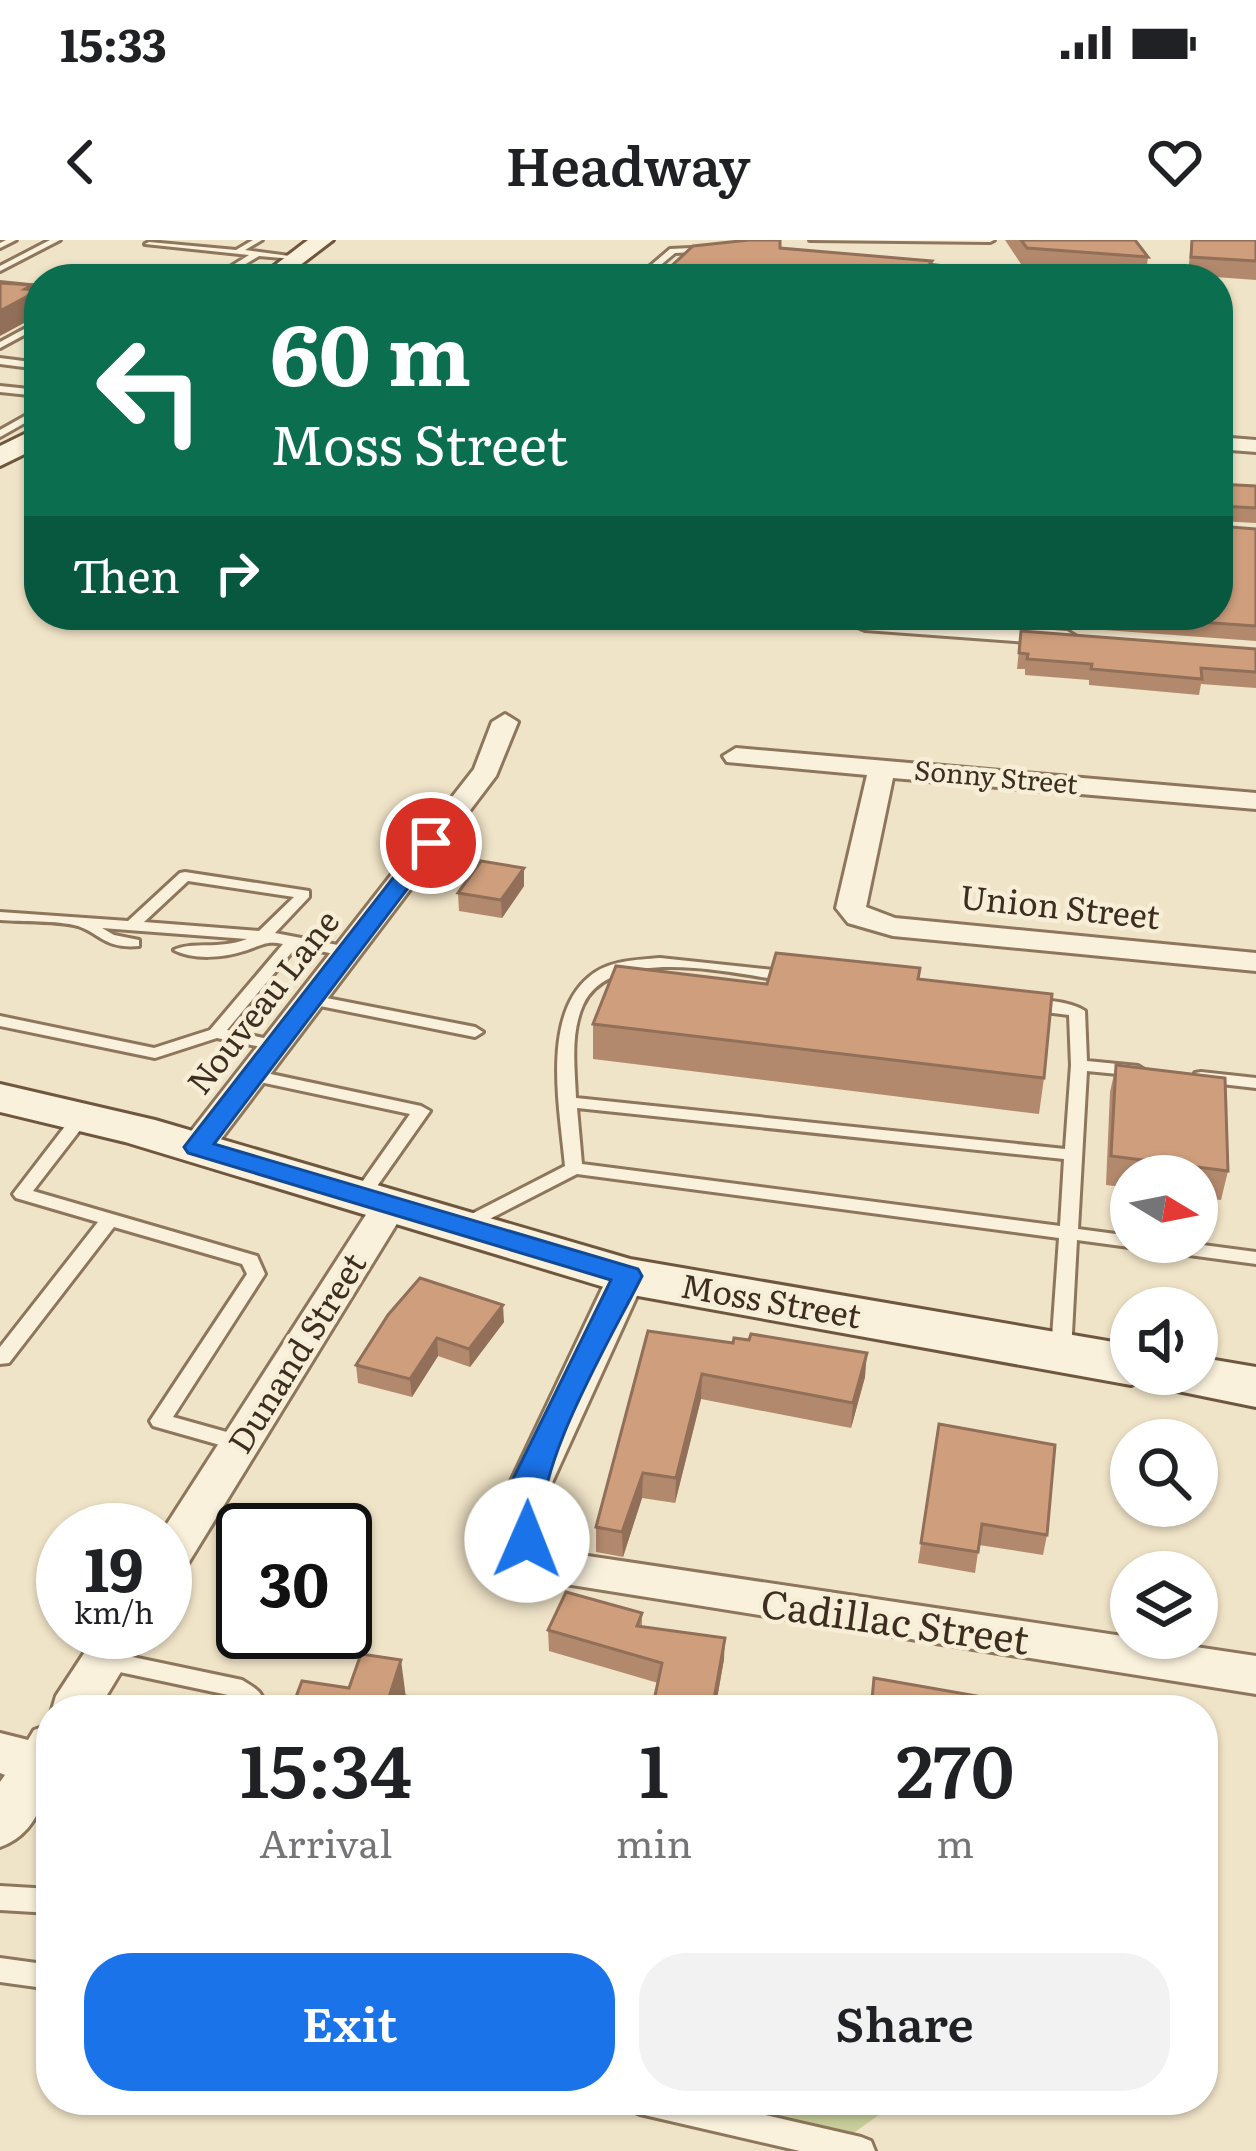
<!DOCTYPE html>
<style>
:root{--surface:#fff;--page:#f2f2f2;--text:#202124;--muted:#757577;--accent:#1a73e8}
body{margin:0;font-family:Literata,serif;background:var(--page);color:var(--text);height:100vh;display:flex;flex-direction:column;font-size:45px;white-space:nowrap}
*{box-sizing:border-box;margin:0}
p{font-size:39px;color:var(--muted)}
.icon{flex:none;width:66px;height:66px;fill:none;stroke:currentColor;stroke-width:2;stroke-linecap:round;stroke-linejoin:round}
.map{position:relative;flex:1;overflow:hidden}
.sheet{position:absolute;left:36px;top:1455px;width:1182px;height:420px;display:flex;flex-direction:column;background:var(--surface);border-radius:48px;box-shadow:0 3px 9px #0004}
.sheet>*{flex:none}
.guide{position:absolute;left:24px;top:24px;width:1209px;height:366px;border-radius:48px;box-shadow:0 3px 9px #0004;background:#0b6e4f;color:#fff;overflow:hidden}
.needle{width:78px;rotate:100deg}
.controls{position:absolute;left:1110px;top:915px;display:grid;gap:24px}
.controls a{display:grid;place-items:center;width:108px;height:108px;border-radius:50%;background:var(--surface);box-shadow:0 3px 9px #0004;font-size:60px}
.speed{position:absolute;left:36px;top:1263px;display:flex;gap:24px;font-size:60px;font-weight:700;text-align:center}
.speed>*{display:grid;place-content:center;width:156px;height:156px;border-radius:50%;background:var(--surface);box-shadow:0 3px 9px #0004;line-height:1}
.speed small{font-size:30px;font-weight:400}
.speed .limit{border:6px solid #111;border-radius:18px;background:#fff;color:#111}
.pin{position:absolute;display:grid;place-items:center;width:102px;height:102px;color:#fff;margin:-51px;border:6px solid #fff;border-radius:50%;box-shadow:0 3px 12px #0007}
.me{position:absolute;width:132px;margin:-66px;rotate:1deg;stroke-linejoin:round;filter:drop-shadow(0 0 9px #0008)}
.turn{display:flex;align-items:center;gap:42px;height:252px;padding:0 48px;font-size:54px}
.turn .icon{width:156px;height:156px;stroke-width:2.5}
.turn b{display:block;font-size:84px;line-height:102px}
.then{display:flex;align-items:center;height:114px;padding:0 48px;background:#0003;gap:24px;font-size:45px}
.eta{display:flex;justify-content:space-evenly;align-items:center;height:204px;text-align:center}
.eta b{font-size:72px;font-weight:600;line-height:84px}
.cta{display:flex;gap:24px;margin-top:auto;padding:24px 48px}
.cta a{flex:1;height:138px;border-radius:48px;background:var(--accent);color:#fff;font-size:48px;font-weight:600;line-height:138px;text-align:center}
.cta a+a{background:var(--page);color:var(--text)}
.status{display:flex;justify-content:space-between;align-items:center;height:84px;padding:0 60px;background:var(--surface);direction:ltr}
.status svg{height:33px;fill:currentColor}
header{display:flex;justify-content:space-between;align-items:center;height:156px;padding:0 48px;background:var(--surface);font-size:54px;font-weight:600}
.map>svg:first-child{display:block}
.green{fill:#c9cf9b}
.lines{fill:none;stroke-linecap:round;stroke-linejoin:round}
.lane-casing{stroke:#8d765c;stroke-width:6}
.street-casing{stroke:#8d765c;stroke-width:6}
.secondary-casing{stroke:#6f573f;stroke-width:6}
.lane{fill:#faf1dc;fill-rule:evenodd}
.street{fill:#faf1dc;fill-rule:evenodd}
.secondary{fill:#faf1dc;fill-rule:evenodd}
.wall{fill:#b2896c}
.shaded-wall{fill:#916f58}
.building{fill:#cf9f7d;stroke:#916f58;stroke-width:3}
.route{fill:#1a73e8;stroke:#114b97;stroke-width:3}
.labels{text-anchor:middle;stroke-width:9;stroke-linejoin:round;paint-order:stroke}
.far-street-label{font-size:27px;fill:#3d2e20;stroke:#f7eed8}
.street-label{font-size:33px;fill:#3d2e20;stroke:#f7eed8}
.near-street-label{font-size:39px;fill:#3d2e20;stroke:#f7eed8}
</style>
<div class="status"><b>15:33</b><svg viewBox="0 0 49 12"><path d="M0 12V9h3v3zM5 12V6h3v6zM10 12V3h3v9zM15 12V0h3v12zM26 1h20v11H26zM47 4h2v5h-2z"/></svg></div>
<header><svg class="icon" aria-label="back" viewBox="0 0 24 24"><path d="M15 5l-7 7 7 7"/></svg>Headway<svg class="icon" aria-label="heart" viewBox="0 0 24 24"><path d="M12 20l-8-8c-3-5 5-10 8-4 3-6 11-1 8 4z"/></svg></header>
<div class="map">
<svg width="1256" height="1911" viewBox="0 0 1256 1911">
<rect width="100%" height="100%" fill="#f0e4c8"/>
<!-- green -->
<polygon class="green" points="682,1860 900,1860 838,1904 746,1869"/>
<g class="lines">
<defs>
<g id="lane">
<polygon points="6,0 16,0 0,8 0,3"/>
<polygon points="50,0 60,0 0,31 0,26"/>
<polygon points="253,0 262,0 245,10 297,17 293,19 259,16 221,39 211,39 249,15 145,4 149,2 236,10"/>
<polygon points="810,0 994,0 990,2"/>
<polygon points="713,7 716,11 675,13 644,39 635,39 670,9"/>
<polygon points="907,23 1024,37 1028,39 1004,39 904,27"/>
<polygon points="0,43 39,47 39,51 0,47"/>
<polygon points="39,81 39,87 0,108 0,102"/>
<polygon points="0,118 39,123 39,129 0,124"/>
<polygon points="0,146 39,150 39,156 0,152"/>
<polygon points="39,168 39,175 0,197 0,190"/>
<path d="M185,632l124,19v6l-34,36 73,14 8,5 -8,5 -51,-11 -70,84 55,12 2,3 -2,3 -6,2 -59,-12 -62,20 -155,-32v-10l154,32 56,-18 73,-86c-18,-4 -22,2 -39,7 -21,7 -51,9 -70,-1 18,-9 46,0 73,-11l-145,-11 12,7 25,5v6c-34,3 -38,-12 -61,-20 -21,-6 -56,-4 -78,-6v-8l128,9 52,-48zM188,641l106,16 -35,34 -115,-9z"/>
<path d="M660,718l133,14 8,5 -8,5c-54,-7 -181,-40 -210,23 -13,29 -8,63 -7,93l489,51 6,-84 -2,-50 -40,-5 -8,-5c14,-9 50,-3 64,6l2,50 51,5 8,5 -8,5 -51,-5 -9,158 53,7v6h49l76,10v12l-179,-24 -6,112 -3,5h-14l-3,-5 8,-114 -482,-64 -109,56h-12l-3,-4 3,-4 109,-56c-5,-56 -24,-149 24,-189 19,-17 48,-17 71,-19zM577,868l487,51 -4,67 -478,-62z"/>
<polygon points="311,755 475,787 483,792 475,797 305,763 303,760"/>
<polygon points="252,830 421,866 430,871 368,959 362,961 353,955 410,874 246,839 244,835"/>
<polygon points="1201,832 1256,838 1256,848 1195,841 1193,837 1195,833"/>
<polygon points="82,871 91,876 33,951 257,1016 265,1034 173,1177 248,1198 251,1203 248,1208 241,1211 160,1188 153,1186 150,1181 247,1034 242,1024 114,987 9,1123 0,1124 0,1107 98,982 16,958 13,954 76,872"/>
<path d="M104,1411l138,29c14,9 23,12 22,30h-24l1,-7 -13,-8 -132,-28 -4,-7 4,-7z"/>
<polygon points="0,1646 51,1649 51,1673 0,1670"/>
<polygon points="0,1718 51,1725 51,1749 0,1742"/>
<polygon points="626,1860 700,1860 861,1897 871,1901 875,1911 800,1911 640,1874 630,1870"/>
</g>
<g id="street">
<polygon points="1218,197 1256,200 1256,212 1218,209"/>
<polygon points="830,375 1067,391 1079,398 1067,405 865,390"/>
<polygon points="505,474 518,482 496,536 209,915 185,915 180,907 185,899 474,529 492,482"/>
<polygon points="736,508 1256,553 1256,569 893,538 866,667 895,678 1256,713 1256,731 893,696 848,683 836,668 867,535 727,522 723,516"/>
<polygon points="391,953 404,956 409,964 181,1335 165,1340 163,1290 378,956"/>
<polygon points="627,1024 640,1027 646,1036 545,1258 553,1306 561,1312 1256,1416 1256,1454 534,1339 521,1330 505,1300 503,1258 608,1036 614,1027"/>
<polygon points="98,1392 145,1392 98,1470 51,1473 56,1456"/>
<path d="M51,1484c0,45 -1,105 -51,123v-65l5,-7 -5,-2v-40l28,7 6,-10z"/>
</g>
<g id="secondary">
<polygon points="308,0 333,0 282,39 257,39"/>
<polygon points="39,187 39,207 0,226 0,206"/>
<polygon points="0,844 155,880 630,1019 1131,1105 1131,1134 1154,1134 1131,1145 627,1054 125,902 0,872"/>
<polygon points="1197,1117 1256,1127 1256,1167 1163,1148 1155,1134 1197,1134"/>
</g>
</defs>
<!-- lane casing -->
<use href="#lane" class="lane-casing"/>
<!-- street casing -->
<use href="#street" class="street-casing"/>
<!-- secondary casing -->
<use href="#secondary" class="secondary-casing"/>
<!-- lane -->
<use href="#lane" class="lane"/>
<!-- street -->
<use href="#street" class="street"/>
<!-- secondary -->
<use href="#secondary" class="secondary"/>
</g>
<!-- wall -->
<g class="wall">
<polygon points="1005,0 1135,0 1148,17 1145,39 1025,30"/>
<polygon points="1191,0 1256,0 1256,40 1188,35"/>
<polygon points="1218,244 1256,246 1256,283 1218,281"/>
<polygon points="1256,289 1256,401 1022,384 1023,375 1218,375"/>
<polygon points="1021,391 1256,409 1256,448 1201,444 1199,455 1089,445 1089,440 1025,435 1025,429 1017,429"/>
<polygon points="524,646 502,678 459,671 458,653"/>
<polygon points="919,739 1044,838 1039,874 593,819 593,784 767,744"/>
<polygon points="1116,825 1228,931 1221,960 1197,957 1197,936 1131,936 1131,948 1106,945 1110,852"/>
<polygon points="420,1038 504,1082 470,1127 438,1116 412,1157 358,1143 356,1125"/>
<polygon points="648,1091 865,1137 851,1188 701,1159 675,1263 642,1258 623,1317 596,1312 596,1287"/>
<polygon points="939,1184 1047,1295 1043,1315 979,1305 975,1333 918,1323"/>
<polygon points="642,1373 642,1387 724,1419 715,1470 652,1470 658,1443 549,1411 548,1390"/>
</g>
<!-- shaded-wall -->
<g class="shaded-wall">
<polygon points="932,21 930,39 918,39"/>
<polygon points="32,45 33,54 39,50 39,75 0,96 0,71 25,49"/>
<polygon points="524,628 524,646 502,678 501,660"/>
<polygon points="503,1065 504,1082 470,1127 469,1109"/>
<polygon points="437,1098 438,1116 412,1157 410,1139"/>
<polygon points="867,1113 865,1137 851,1188 853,1163"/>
<polygon points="702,1134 701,1159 675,1263 676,1238"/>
<polygon points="643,1233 642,1258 623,1317 622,1292"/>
<polygon points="725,1398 724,1419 715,1470 712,1470"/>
<polygon points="401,1420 406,1458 390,1454"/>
</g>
<!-- building -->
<g class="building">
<polygon points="749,0 780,0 780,8 932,21 918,39 644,39 654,30 666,31 693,6"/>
<polygon points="1021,0 1135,0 1148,17 1027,8"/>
<polygon points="1192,0 1256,0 1256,21 1191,17"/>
<polygon points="0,43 32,45 25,49 39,50 0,71"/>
<polygon points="1218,244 1256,246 1256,268 1221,266 1218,269"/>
<polygon points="1218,286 1256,289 1256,386 1103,375 1218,375"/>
<polygon points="1021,391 1256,409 1256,432 1201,428 1202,439 1091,429 1092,424 1027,419 1028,414 1019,413"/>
<polygon points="481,621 524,628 501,660 458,653"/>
<polygon points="776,713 920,728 918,739 1052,754 1044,838 593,784 616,726 767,744"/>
<polygon points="1116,825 1225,838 1228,931 1111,916"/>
<polygon points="420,1038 503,1065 469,1109 437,1098 410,1139 356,1125 388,1075"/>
<polygon points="648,1091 733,1103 734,1098 749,1100 751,1094 867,1113 853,1163 702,1134 676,1238 643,1233 622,1292 596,1287"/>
<polygon points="939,1184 1055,1205 1047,1295 982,1284 978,1312 921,1303"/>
<polygon points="566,1352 642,1373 637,1386 725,1398 712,1470 652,1470 662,1423 548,1390"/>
<polygon points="361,1414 401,1420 390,1454 449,1462 447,1470 291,1470 302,1441 349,1448"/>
<polygon points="874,1438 1057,1470 871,1470"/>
</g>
<!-- route -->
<path class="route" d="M431,596l8,2v9l-225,297 424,125 4,7c-30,61 -115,201 -98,264l-5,8 -12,4 -11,-4 -10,-28 7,-41 98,-199 -423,-127 -4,-6 240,-309z"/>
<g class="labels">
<!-- far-street labels -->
<g class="far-street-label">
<text transform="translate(996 538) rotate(5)" y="9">Sonny Street</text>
</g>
<!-- street labels -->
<g class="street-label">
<text transform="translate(1060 667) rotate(6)" y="12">Union Street</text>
<text transform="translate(263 762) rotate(-52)" y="12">Nouveau Lane</text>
<text transform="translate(771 1061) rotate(10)" y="12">Moss Street</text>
<text transform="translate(297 1113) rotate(-58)" y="12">Dunand Street</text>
</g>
<!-- near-street labels -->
<g class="near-street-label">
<text transform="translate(895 1382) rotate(8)" y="14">Cadillac Street</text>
</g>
</g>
</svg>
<div class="controls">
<a><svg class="needle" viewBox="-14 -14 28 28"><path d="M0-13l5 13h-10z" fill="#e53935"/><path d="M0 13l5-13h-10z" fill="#757577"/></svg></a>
<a><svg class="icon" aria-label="sound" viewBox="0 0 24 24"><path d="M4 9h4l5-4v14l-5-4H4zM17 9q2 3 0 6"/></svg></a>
<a><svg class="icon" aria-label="search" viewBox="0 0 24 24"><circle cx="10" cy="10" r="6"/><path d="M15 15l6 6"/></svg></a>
<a><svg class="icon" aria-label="layers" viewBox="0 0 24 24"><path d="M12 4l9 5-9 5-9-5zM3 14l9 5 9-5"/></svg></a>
</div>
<div class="speed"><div>19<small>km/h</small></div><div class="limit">30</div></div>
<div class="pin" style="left:431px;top:603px;background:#d93025"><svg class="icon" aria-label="arrive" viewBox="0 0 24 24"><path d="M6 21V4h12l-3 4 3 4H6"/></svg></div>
<svg class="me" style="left:527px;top:1300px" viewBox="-20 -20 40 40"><circle r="19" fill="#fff"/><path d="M0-13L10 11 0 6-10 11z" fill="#1a73e8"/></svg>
<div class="guide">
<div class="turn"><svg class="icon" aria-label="left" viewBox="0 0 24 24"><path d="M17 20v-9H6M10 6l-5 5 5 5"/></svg><div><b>60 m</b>Moss Street</div></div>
<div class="then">Then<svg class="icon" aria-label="right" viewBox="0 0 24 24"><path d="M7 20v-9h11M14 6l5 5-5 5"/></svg></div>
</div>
<section class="sheet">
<div class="eta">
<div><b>15:34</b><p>Arrival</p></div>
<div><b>1</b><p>min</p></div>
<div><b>270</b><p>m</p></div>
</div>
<div class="cta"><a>Exit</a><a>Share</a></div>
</section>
</div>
